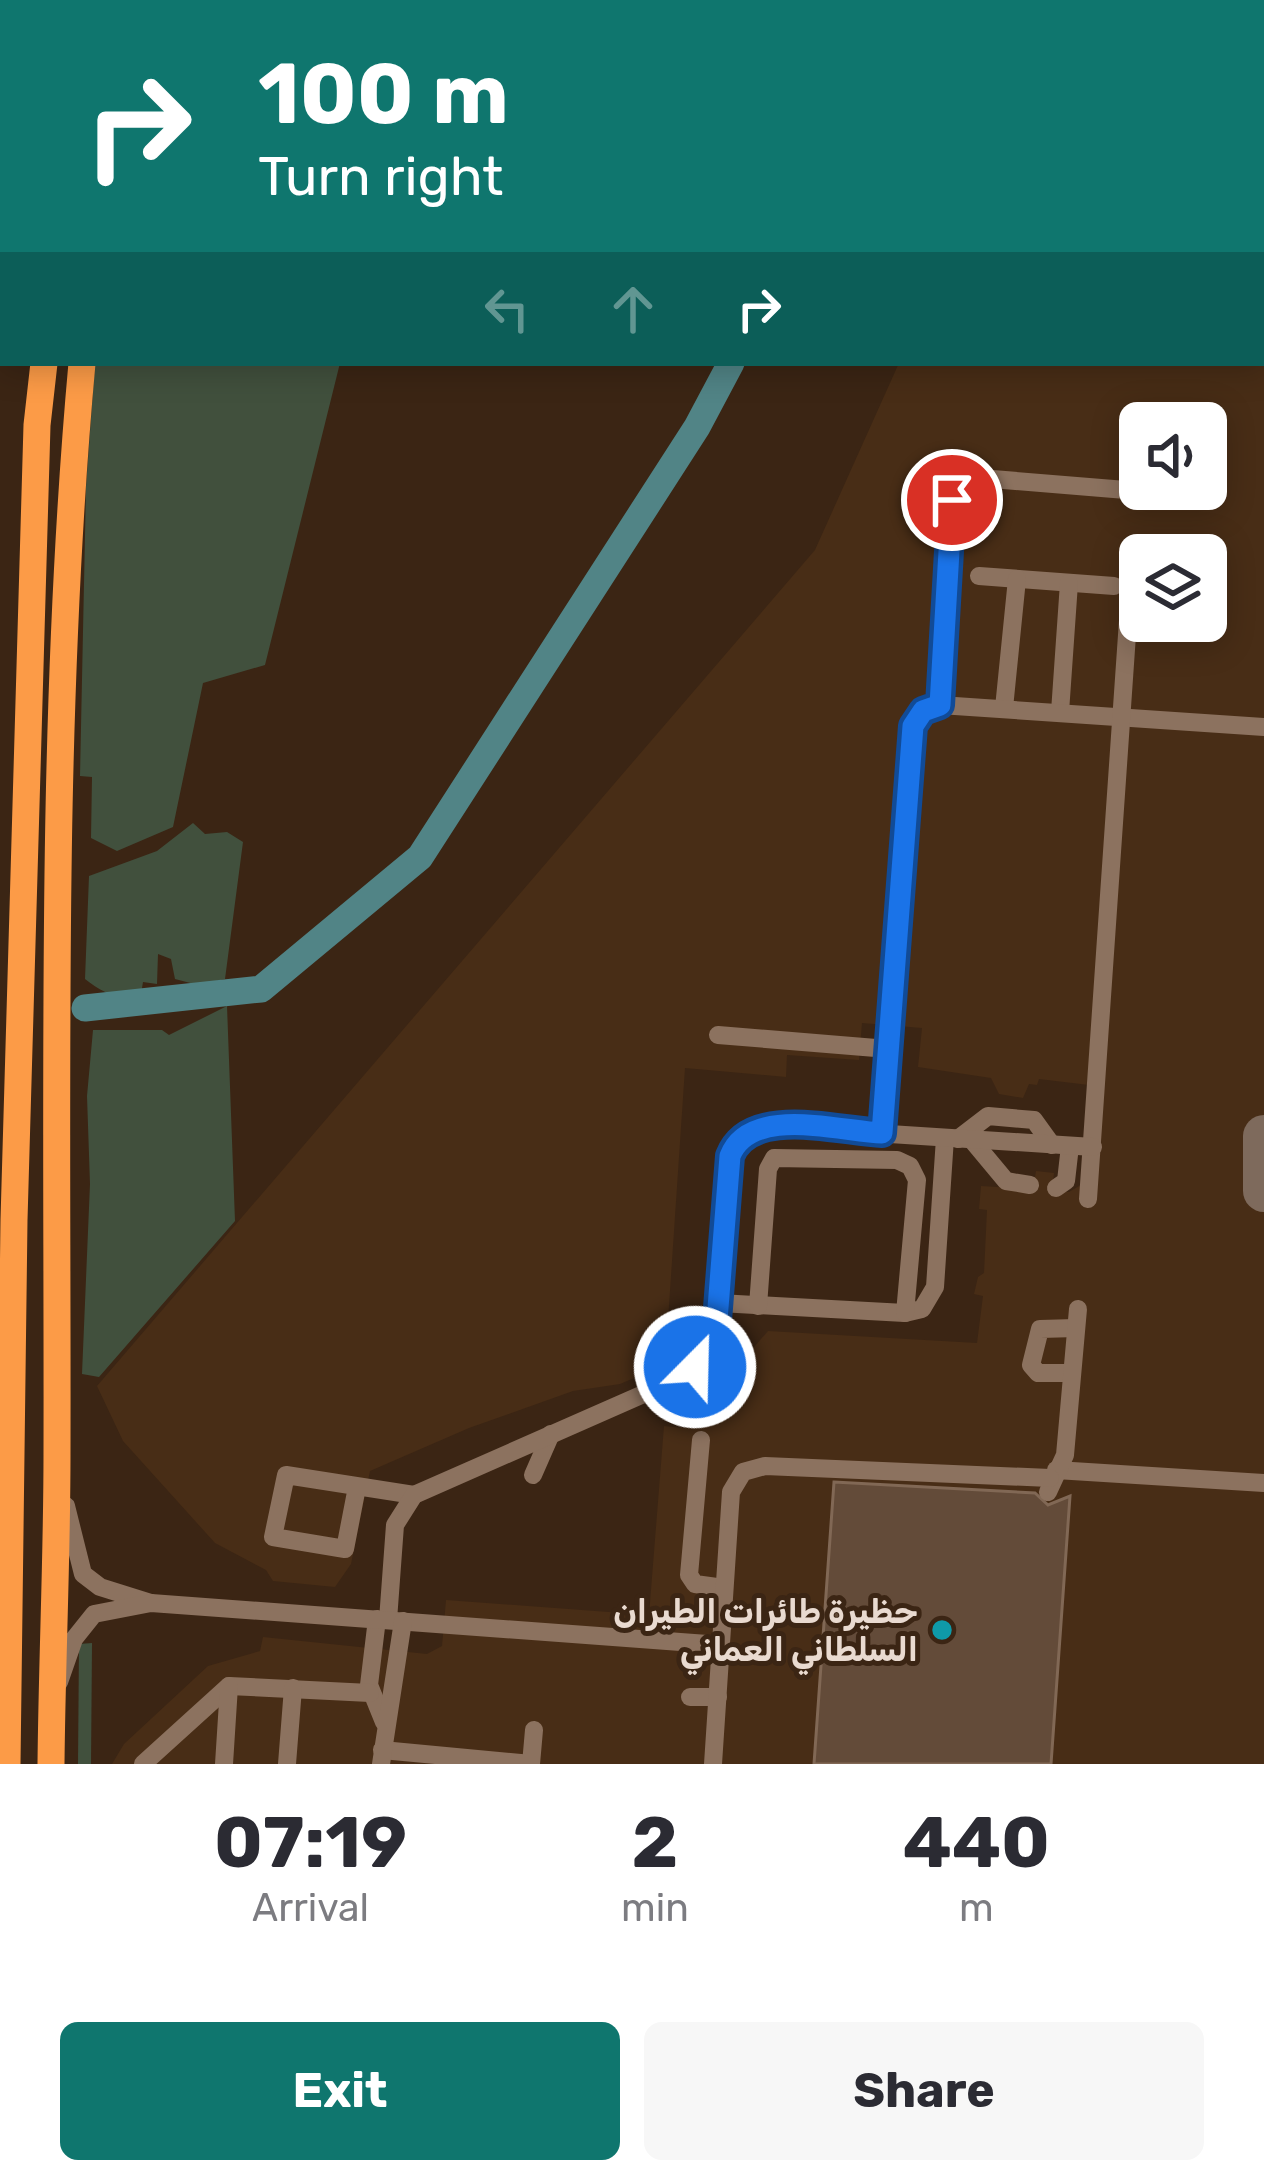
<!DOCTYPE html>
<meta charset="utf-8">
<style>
:root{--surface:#fff;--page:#f7f7f7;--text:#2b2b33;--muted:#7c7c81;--accent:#0f766e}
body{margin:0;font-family:Rubik,"Noto Sans Arabic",sans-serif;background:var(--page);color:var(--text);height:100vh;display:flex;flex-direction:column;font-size:45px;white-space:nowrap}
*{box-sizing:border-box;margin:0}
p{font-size:39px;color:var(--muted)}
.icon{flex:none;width:66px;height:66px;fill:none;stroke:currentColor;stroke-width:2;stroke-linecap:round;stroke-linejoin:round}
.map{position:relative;height:1764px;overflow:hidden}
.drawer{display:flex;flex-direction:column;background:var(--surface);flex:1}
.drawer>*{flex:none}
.hud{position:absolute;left:0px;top:0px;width:1266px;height:366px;box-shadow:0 6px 30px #0003;background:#0f766e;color:#fff;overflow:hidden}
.tools{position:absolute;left:1119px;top:402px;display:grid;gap:24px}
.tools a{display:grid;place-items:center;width:108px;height:108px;border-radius:18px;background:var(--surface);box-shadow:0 6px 30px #0003;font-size:60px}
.pin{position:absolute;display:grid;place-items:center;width:102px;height:102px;color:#fff;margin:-51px;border:6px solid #fff;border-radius:50%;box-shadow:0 3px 12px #0007}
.me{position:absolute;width:132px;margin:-66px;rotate:23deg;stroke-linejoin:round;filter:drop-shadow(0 0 9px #0008)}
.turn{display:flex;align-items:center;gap:42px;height:252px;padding:0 60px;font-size:54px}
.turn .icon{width:156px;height:156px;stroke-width:2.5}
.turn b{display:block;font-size:84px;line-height:102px}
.lanes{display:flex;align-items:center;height:114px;padding:0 60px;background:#0003;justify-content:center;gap:60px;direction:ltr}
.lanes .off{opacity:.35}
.eta{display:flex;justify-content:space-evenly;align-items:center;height:204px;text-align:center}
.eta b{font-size:72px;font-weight:700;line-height:84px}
.action{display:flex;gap:24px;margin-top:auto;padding:24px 60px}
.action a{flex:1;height:138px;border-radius:18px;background:var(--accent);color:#fff;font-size:48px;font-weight:700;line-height:138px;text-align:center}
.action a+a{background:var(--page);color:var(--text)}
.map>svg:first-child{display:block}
.built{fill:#482d16;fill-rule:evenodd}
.green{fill:#41503d}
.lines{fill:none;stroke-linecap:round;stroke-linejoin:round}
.river{stroke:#518486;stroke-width:27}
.taxiway{stroke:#7e6a5c;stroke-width:42}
.building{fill:#634b39;stroke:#816855;stroke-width:3}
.minor{stroke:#8c725f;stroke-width:18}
.major{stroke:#cf8b51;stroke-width:21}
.highway{stroke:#fc9b47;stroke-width:27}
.route-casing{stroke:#114b97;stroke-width:30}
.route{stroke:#1a73e8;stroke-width:21}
.culture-dot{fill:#0f9aa8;stroke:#3b2514;stroke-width:4.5}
.labels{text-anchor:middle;stroke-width:10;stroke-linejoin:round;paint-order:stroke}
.poi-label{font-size:33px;font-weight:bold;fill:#e9dad0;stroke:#3b2514;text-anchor:end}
</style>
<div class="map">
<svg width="1264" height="1764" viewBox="0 0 1264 1764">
<rect width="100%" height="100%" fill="#3b2514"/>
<!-- built -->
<path class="built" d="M1264,21v1743h-1152l12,-20 84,-78 52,-15 3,-14 164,17 15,-8 4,-46 203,15 15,-189 20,2 84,-97 209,12 6,-47 -9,-2 4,-17 6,-4 3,-63 -8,-1 2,-23 52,3 3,-18 18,2 -2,18 17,1 12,-7 8,-100 -50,-6 -2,6 -8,-1 -6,14 -24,-4 -8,-16 -73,-11 4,-39 -60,-5 -3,37 -72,-5 -1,22 -101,-9 -20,297 -45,19 -47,7 -104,37 -99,43 -19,93 -16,23 -62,-6 -7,-11 -51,-27 -92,-102 -26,-55 718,-836 84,-187h364zM1140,423h66v66h-66zM1140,555h66v66h-66z"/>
<!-- green -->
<g class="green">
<polygon points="95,363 340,363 265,665 203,683 173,827 117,851 91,838 92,777 80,776 86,487"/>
<path d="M193,823l12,11 22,-2 16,10 -18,137 -27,6 -23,-6 -4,-20 -13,-5 -1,30 -14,-2 -2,12c-22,7 -38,-1 -56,-15l4,-103 68,-25z"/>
<polygon points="227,1006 235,1221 99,1377 82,1374 90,1184 87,1096 93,1030 162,1030 169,1035"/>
<polygon points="92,1643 91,1764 78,1764 79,1644"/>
</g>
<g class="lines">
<!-- river -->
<g class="river">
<polyline points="934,3 936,0"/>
<polyline points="85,1008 261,989 420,857 697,427 731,363"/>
</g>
<!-- taxiway -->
<polyline class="taxiway" points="1264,1136 1264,1191"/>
</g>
<!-- building -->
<polygon class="building" points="834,1482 1035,1493 1048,1505 1070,1496 1051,1764 814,1764"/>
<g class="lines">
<!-- minor -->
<g class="minor">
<polyline points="1263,54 1264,53"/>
<polyline points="979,576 1114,586"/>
<polyline points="940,705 952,500 958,487 980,478 1138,491"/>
<polyline points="1004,708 1017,579"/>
<polyline points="1060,712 1069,583"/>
<polyline points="718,1035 888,1049"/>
<polyline points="882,1134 912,732 919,715 940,705 1264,727"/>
<polyline points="958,1139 988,1116 1034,1120 1052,1145"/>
<polyline points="971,1139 1006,1181 1030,1185"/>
<polyline points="1056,1188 1066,1181 1070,1146"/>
<polyline points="1088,1199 1129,606"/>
<polyline points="719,1303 905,1313 922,1309 935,1287 945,1138"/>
<polyline points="758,1306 768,1169 774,1158 897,1160 910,1166 917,1180 905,1313"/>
<polyline points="1072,1373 1038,1373 1031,1365 1040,1329 1076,1328"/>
<polyline points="701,1440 689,1575 695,1584 724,1588"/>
<polyline points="1056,1470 1264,1483"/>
<polyline points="533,1475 551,1434"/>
<polyline points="357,1487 345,1549 273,1537 286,1475 414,1495"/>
<polyline points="1048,1492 1065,1455 1078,1309"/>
<polyline points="66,1506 83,1574 100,1587 151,1603"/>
<polyline points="377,1619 369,1685 384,1722"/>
<path d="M388,1620l7,-95 19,-30 259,-114c93,-44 10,-238 92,-255l328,21"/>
<polyline points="59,1682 74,1639 94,1614 151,1603 721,1645"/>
<polyline points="690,1697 718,1697"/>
<polyline points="382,1750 531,1764 534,1730"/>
<polyline points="143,1764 229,1686 370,1693"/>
<polyline points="224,1764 229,1686"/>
<polyline points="287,1764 293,1688"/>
<polyline points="381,1764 403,1621"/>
<polyline points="713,1764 731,1492 743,1472 765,1466 1050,1478"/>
</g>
<!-- major -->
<g class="major">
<polyline points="17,3 18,0"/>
<polyline points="0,55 3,47"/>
</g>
<!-- highway -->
<g class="highway">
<polyline points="117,3 118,0"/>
<polyline points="160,3 161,0"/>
<polyline points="7,1764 14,1220 37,425 44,363"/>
<path d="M51,1764c1,-103 6,-206 6,-309 1,-364 -8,-729 25,-1092"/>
</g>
</g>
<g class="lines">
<defs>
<path id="route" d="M695,1367l21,-34 14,-177c20,-51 108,-25 152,-23l31,-407 10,-15 17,-6 12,-205"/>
</defs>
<!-- route casing -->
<use href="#route" class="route-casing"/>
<!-- route -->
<use href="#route" class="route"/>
</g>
<!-- markers -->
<circle class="culture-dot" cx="942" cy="1630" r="12"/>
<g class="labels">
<!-- poi labels -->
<g class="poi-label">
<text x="918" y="1623">حظيرة طائرات الطيران<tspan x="918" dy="38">السلطاني العماني</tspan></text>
</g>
</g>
</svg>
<div class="tools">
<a><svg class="icon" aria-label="sound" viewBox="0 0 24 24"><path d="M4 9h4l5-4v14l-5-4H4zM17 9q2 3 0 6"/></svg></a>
<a><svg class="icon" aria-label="layers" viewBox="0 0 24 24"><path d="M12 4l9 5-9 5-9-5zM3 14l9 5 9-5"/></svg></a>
</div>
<div class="pin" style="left:952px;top:500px;background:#d93025"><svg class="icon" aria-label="arrive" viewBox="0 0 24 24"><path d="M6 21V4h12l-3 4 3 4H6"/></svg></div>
<svg class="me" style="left:695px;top:1367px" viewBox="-20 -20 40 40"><circle r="17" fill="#1a73e8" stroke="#fff" stroke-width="3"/><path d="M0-11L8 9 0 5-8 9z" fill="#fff"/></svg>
<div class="hud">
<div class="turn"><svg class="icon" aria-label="right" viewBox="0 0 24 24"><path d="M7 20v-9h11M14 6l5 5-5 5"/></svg><div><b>100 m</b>Turn right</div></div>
<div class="lanes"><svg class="icon off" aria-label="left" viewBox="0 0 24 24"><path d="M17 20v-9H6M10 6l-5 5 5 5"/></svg><svg class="icon off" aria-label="ahead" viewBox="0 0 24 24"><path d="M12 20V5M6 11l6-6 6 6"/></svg><svg class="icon" aria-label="right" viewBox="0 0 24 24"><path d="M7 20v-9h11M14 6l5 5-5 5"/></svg></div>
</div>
</div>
<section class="drawer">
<div class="eta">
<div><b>07:19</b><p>Arrival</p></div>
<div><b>2</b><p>min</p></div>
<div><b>440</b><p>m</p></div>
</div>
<div class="action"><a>Exit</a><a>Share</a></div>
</section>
